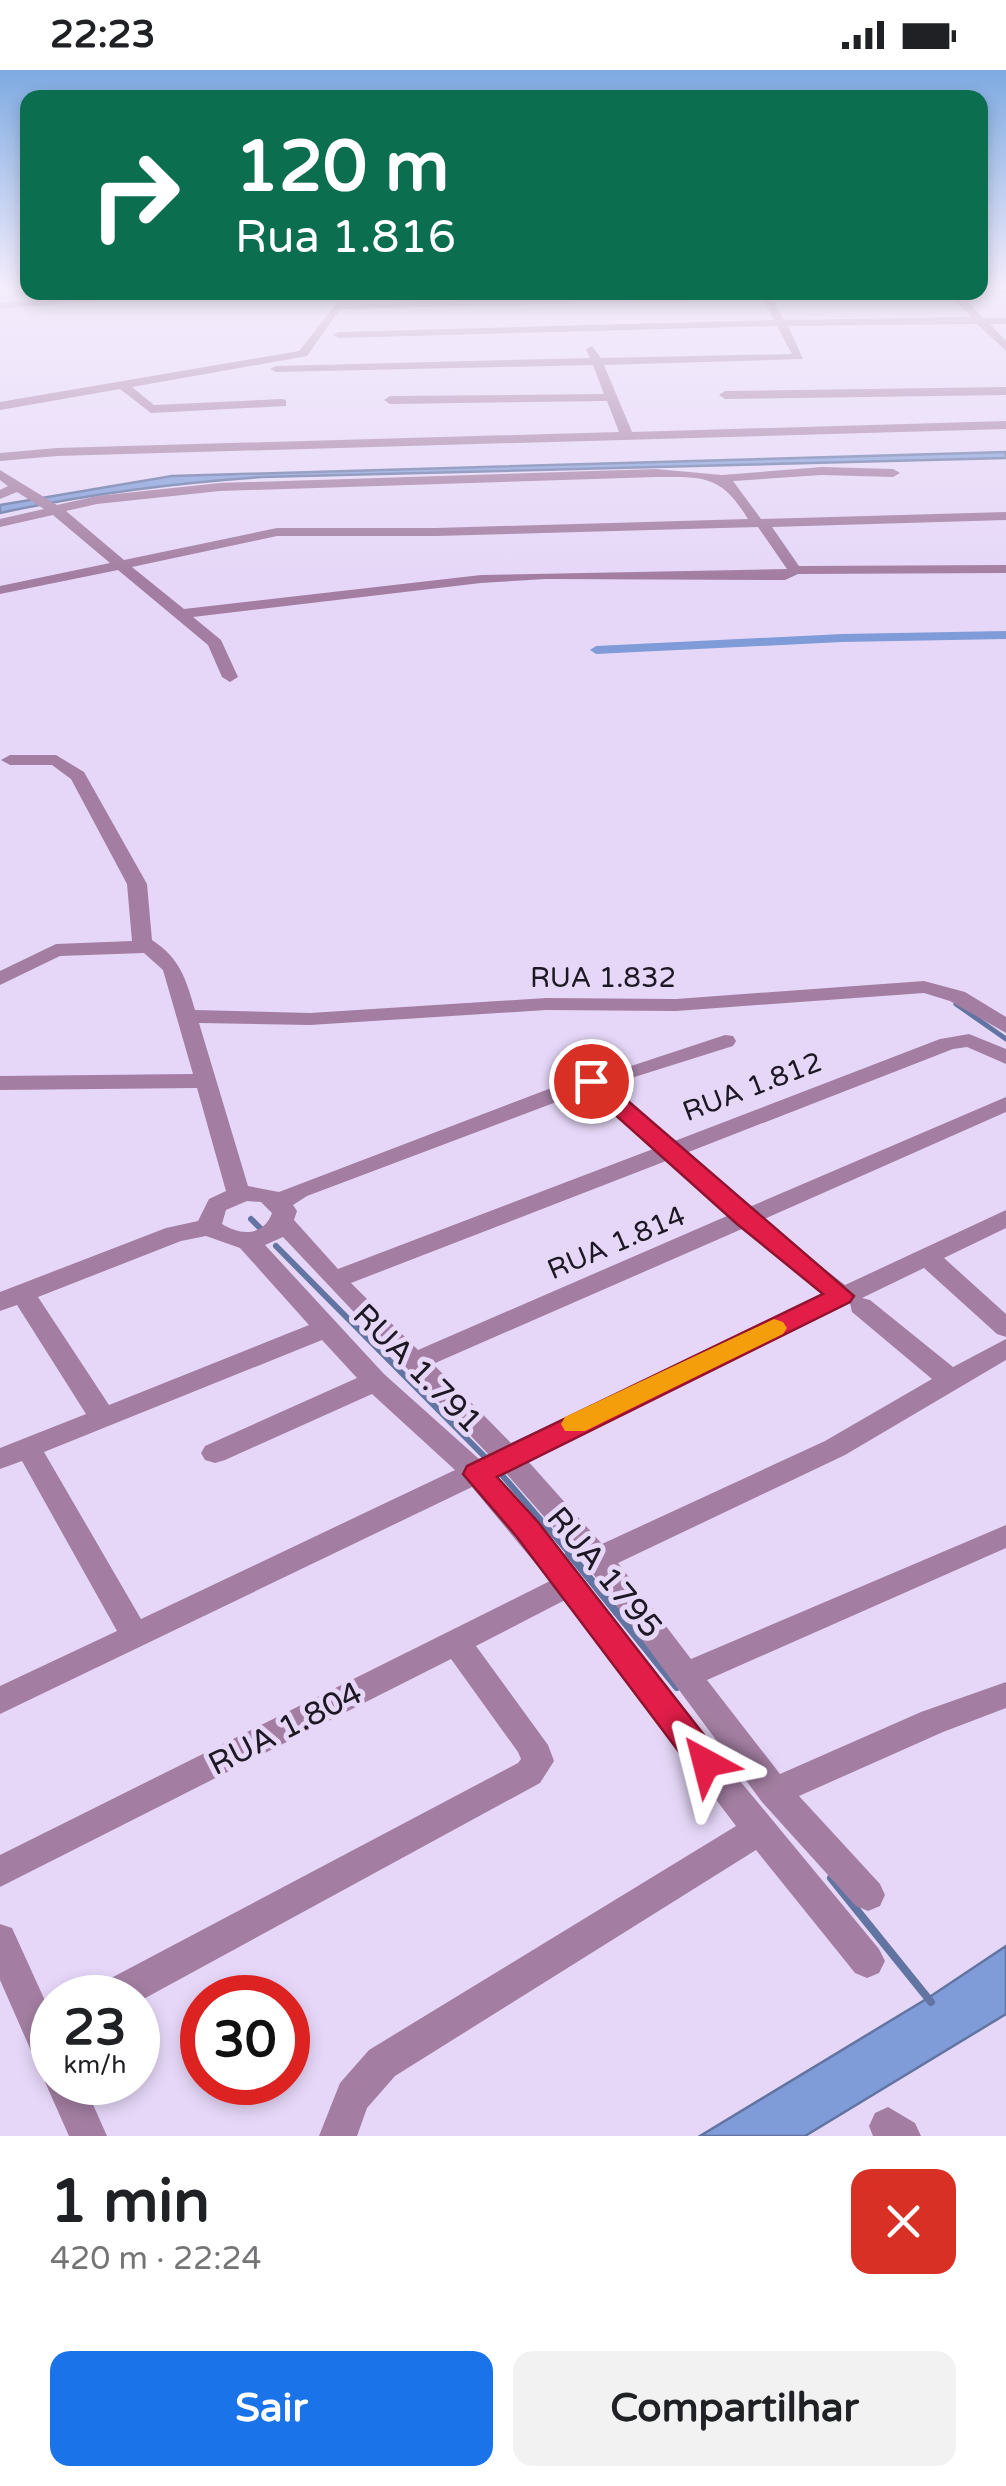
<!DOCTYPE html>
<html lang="pt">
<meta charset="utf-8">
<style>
:root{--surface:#fff;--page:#f2f2f2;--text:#202124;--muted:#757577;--accent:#1a73e8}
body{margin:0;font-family:"Varela Round",sans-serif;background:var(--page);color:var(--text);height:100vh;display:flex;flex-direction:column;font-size:38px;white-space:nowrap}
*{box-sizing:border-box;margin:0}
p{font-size:32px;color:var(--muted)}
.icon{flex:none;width:55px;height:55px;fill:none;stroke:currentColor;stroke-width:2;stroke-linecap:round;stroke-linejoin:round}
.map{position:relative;height:2066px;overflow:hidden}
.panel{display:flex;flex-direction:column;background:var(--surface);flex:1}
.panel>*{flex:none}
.guide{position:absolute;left:20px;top:20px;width:968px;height:210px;border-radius:20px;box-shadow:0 5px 15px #0003;background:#0b6e4f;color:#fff;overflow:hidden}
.speed{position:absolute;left:30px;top:1905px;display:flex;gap:20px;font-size:50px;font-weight:700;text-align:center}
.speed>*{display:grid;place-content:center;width:130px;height:130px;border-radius:50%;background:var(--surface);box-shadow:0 5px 15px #0003;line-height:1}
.speed small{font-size:25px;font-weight:400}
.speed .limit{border:15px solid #d22;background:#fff;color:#111}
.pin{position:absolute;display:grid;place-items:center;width:85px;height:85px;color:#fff;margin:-42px;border:5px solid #fff;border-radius:50%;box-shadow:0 2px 10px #0007}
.me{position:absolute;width:110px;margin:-55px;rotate:322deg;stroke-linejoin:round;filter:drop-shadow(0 0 8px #0008)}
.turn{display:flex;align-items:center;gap:35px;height:210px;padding:0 50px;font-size:45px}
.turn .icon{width:130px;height:130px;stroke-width:2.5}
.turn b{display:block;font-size:70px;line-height:85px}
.round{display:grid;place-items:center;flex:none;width:105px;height:105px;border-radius:20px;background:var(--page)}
.head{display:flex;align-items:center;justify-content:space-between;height:170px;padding:0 50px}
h1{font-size:60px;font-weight:800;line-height:75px}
.cta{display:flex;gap:20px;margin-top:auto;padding:20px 50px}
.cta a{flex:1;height:115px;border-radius:20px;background:var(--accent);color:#fff;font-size:40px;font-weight:800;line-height:115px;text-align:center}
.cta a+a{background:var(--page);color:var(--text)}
.status{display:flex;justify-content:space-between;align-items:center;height:70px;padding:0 50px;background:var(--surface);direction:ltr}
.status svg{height:28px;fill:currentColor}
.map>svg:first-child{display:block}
.water{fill:#809cd8;stroke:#6274a2;stroke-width:2.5}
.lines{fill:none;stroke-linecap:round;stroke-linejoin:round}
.stream-far2{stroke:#6274a2;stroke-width:5}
.stream-far1{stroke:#6274a2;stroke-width:6}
.stream{stroke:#6274a2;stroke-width:8}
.canal{fill:#809cd8;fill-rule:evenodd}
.minor{fill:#a37ea2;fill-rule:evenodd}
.route{fill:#e11d48;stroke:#92132f;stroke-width:2.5}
.slow{fill:#f59e0b}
.labels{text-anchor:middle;stroke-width:10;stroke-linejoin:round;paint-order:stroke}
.street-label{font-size:28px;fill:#1d1823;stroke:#e6d7f8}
.near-street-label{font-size:32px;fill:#1d1823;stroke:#e6d7f8}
</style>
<div class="status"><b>22:23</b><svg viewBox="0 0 49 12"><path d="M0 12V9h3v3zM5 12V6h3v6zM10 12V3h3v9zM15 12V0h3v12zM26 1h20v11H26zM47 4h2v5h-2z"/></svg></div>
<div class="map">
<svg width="1006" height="2066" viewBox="0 0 1006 2066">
<rect width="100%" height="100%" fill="#e6d7f8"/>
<!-- water -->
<g class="water">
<path d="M1006,382v6l-744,19c-89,6 -175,17 -262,36v-8l172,-29z"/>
<polygon points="1006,1876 1006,1944 805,2066 700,2066 928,1928"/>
</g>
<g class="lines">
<!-- stream-far2 -->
<polyline class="stream-far2" points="956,934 1006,969"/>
<!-- stream-far1 -->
<g class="stream-far1">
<polyline points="251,1149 261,1159"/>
<polyline points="276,1176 488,1390"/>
<polyline points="496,1398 571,1485"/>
</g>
<!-- stream -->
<g class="stream">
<polyline points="569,1483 677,1617"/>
<polyline points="831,1808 931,1932"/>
</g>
<!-- canal -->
<polygon class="canal" points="1006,561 1006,569 842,572 596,584 590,580 596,576 842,564"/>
<!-- minor -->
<g class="minor">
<polygon points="1006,218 1006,224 975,222 980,222 980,219"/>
<polygon points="138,222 191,222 0,239 0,233"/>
<path d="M794,222h165l24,26h23v6h-16l16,17v10l-29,-27 -189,2 15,33 -199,6 28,67 374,-11v8l-949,27 -57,5v-8l57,-5 562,-16 -12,-31 -217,3 -6,-4 6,-4 214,-2 -11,-29 -317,7 -6,-3 6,-3 314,-8 -4,-9 6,-3 9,12 191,-4 -15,-28 -438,12 -6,-3 6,-3 435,-12 -11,-21 -423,10 -33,47 -175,31 22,18 128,-6 4,1v6l-135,7 -31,-24 -120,21v-8l299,-51 38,-48zM941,225l13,4 17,18 -187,3 -11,-21z"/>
<polygon points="1006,317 1006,325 725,329 719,325 725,321"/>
<path d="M822,397l71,2 7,4 -7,4 -71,-2 -89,6 28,38 245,-7v8l-234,7 27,39 207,-1v8l-208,1 -13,6 -239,-1 -65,4 -288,34 28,23 17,37 -8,5 -8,-5 -14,-32 -90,-75 -118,24v-8l110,-23 -57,-48 -53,12v-8l44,-10 -27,-17 -17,7v-9l8,-4 -8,-6v-10l57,35 40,-9 123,-13 436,-14 66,6zM656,407c49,0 65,-2 92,42l-312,9h-159l-153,32 -58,-49 31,-7 123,-13zM758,457l29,42 -306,6 -297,34 -52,-42 145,-31h159z"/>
<path d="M56,685l28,17 63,112 5,56c28,18 34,39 43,70l115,3 236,-15 130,1 248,-18 41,11 41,25v16l-56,-32 -26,-8 -248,18 -130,-1 -236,15 -111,-2 49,163 31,6 304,-116 33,-5 109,-36 8,1 3,5 -3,5 -124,39 63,57 268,-103 29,-5 37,15v15l-39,-17 -14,2 -267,104 61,55 259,-111v15l-244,108 83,65 161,-75v18l-62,30 62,56v23l-9,-3 -73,-66 -62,30 8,2 83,67 53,-28v21l-161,95 -227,108 73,96 315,-134v23l-299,132 73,94 141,-62 85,-30v26l-63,24 -144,64 81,88 5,11 -5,11 -12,5 -12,-5 -94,-104 -174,-235 -84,-96 -9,5 42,45 203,260 139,168 6,12 -6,12 -12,5 -12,-5 -99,-123 -361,226 -28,32 -10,28h-38l21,-53 29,-33 367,-224 -171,-226 -89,46 72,99 6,16 -14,22 -402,219v-4h-47l5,-12 422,-223 3,-4 -3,-7 -67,-93 -451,228v-32l550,-274 -78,-94 -472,227v-28l117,-55 -95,-170 -22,8v-21l86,-34 -69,-109 -17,6v-19l166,-64 32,-7 11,-22 17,-8 -29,-103 -197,2v-14l193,-2 -30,-104 -19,-17 -84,3 -60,29v-14l56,-27 76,-3 -5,-57 -56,-105 -19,-14h-42l-9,-5 9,-5zM588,1020l65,59 -315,120 -44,-49 3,-9 -4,-6 14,-9zM666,1091l61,55 -309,134 -67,-67zM247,1131l14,1 11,11c-8,23 -31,23 -50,11l4,-14zM742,1159l82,66 -313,148 -78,-79zM206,1166l34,12 69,77 -200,80 -71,-108 143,-56zM283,1167l205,217 -9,5 -95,-85 -119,-129zM850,1233l2,9 80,67 -107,62 -223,103 -75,-84zM322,1270l35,38 -152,68 -4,7 4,7 10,3 10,-3 147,-66 83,76 -314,149 -97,-167z"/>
<polygon points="0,1854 12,1858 52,1946 52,2012 83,2012 107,2066 69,2066 45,2012 49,2003 39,1999 0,1910"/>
<polygon points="888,2037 915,2053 921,2066 873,2066 869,2056 875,2043"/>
</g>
</g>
<!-- sky -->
<linearGradient id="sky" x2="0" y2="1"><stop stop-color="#7eaae2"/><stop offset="0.43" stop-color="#f4edfc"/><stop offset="1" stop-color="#f4edfc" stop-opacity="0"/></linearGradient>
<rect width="1006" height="506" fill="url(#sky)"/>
<!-- route -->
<polygon class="route" points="591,1004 599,1006 854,1226 850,1232 497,1407 538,1452 718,1683 723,1693 718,1703 706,1707 695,1703 517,1467 463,1404 467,1396 823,1224 737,1154 583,1016 580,1011 583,1006"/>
<!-- slow -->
<polygon class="slow" points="774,1249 783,1252 787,1258 783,1264 585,1361 565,1361 561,1354 565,1347"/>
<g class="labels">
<!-- street labels -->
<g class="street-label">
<text x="603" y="917">RUA 1.832</text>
<text transform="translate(752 1016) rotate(-21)" y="10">RUA 1.812</text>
<text transform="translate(616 1172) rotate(-23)" y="10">RUA 1.814</text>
</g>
<!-- near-street labels -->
<g class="near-street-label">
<text transform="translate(418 1298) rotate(45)" y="11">RUA 1.791</text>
<text transform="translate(605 1502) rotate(50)" y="11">RUA 1795</text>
<text transform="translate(285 1658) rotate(-27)" y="11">RUA 1.804</text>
</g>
</g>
</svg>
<div class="speed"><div>23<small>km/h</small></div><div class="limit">30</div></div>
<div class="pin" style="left:591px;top:1011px;background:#d93025"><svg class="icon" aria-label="arrive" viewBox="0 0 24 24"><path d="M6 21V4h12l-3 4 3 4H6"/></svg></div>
<svg class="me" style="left:706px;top:1693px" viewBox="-20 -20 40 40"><path d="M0-17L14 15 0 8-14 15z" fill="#e11d48" stroke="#fff" stroke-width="4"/></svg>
<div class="guide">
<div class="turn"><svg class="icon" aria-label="right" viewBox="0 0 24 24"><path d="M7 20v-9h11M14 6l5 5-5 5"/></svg><div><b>120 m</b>Rua 1.816</div></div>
</div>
</div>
<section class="panel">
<div class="head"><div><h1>1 min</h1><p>420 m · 22:24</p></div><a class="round" style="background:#d93025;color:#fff"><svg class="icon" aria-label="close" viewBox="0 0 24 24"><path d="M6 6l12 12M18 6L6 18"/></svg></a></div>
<div class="cta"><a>Sair</a><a>Compartilhar</a></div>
</section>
